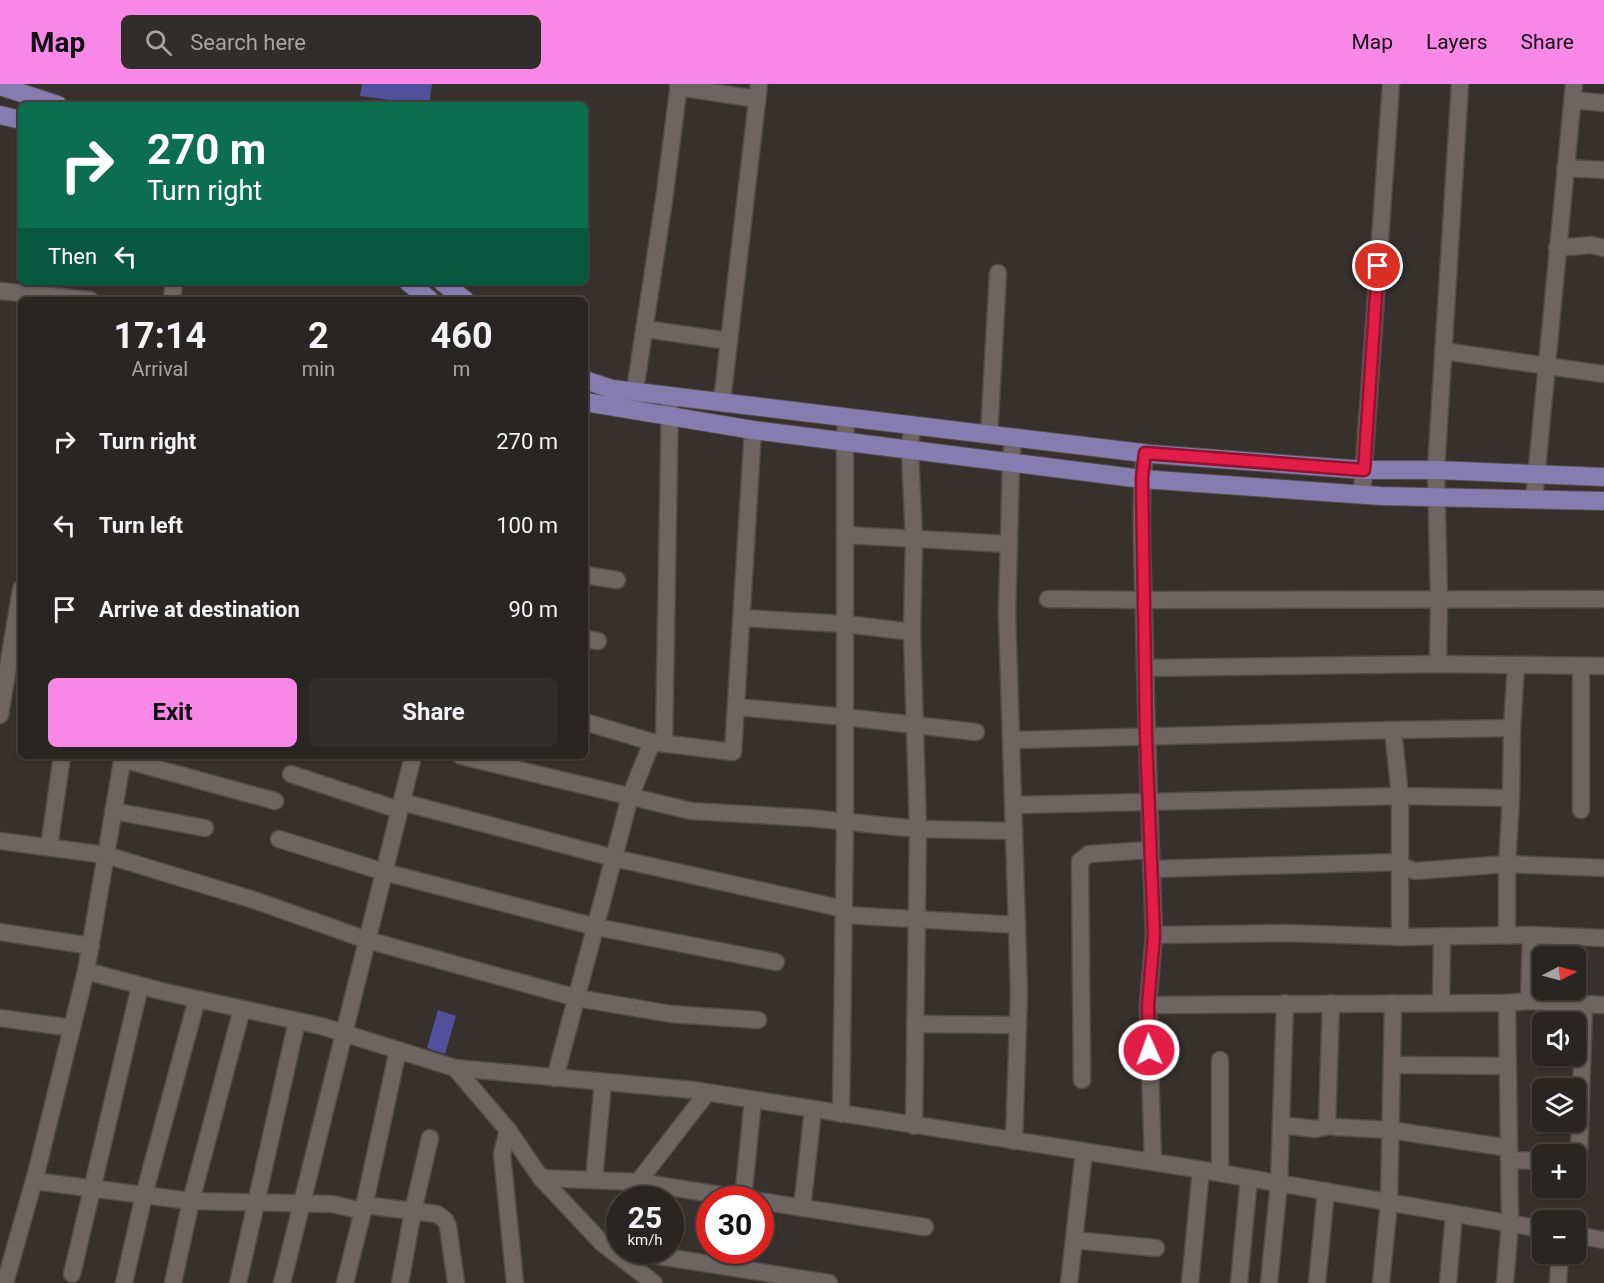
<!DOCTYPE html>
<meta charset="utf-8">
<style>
:root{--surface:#292522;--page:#312d2a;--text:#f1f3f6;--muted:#a5a5a5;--line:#454240;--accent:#f987e8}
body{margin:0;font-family:Roboto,sans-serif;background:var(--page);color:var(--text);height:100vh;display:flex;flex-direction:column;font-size:22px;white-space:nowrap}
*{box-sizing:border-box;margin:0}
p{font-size:20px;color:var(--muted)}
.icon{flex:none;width:33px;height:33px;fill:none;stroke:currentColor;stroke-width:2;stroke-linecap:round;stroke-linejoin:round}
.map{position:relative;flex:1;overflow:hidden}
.side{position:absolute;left:18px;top:213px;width:570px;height:462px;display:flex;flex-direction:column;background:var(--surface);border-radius:9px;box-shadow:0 2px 4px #0004,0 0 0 2px var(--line)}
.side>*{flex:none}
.banner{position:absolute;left:18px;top:18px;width:570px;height:183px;border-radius:9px;box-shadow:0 2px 4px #0004,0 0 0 2px var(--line);background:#0b6e4f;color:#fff;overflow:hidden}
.needle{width:39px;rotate:84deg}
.fabs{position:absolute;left:1532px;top:862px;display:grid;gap:12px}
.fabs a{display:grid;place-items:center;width:54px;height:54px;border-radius:9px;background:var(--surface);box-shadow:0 2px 4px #0004,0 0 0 2px var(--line);font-size:30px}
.speed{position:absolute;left:606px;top:1102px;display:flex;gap:12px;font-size:30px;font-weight:700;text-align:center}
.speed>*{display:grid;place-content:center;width:78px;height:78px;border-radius:50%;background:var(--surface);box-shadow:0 2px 4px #0004,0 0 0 2px var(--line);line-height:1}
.speed small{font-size:15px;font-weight:400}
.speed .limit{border:9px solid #d22;background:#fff;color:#111}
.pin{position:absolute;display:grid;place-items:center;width:51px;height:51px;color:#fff;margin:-26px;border:3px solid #fff;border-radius:50%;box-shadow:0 2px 6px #0007}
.me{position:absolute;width:66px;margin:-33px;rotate:358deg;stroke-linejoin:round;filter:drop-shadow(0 0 4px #0008)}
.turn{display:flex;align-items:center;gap:21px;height:126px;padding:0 30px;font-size:27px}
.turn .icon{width:78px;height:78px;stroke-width:2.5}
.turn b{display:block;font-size:42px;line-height:51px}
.then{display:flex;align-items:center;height:57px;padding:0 30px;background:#0003;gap:12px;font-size:22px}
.eta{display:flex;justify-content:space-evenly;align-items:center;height:102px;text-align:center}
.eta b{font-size:36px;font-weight:700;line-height:42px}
.button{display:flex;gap:12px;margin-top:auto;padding:12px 30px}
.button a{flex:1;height:69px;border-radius:9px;background:var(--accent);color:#111;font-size:24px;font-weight:700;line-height:69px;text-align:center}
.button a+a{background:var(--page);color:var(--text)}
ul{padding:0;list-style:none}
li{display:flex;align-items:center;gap:18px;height:84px;padding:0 30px}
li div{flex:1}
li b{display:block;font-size:22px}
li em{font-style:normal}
header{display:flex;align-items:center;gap:36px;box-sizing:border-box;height:84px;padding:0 30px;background:var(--accent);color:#111}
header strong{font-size:28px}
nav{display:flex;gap:33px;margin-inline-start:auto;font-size:21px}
.search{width:420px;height:54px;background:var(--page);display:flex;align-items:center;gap:15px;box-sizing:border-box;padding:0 21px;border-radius:9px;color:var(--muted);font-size:22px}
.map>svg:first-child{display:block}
.building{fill:#524f9d}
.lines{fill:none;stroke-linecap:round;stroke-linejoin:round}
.minor-casing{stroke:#524d4a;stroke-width:19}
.major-casing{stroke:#524d4a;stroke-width:20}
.minor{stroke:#6c6561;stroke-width:16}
.major{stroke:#857db0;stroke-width:18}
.route-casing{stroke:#92132f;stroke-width:15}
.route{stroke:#e11d48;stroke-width:10}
</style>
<header>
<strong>Map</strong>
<div class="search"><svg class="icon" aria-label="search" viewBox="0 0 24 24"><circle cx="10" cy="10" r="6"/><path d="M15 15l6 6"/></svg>Search here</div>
<nav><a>Map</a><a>Layers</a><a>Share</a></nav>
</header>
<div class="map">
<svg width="1604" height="1199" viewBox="0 0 1604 1199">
<rect width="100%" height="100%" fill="#37312d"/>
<!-- building -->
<g class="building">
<polygon points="362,0 432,0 429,21 360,12"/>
<polygon points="438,926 456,932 445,970 427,964"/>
</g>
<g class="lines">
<defs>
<g id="minor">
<polyline points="678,3 757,15"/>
<polyline points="1572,16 1604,19"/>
<polyline points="1565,84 1604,86"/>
<polyline points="1557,164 1591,161 1604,164"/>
<polyline points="0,207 90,216"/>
<polyline points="172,216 174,198"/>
<polyline points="645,245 729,257"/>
<polyline points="1443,267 1604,290"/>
<polyline points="635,306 664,116 679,0"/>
<polyline points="722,317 759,0"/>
<polyline points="912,342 910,367 914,456 912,548 918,745 914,1042"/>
<polyline points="989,351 998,189"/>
<polyline points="1013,354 1011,378 1007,530 1019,908 1014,1057"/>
<path d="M1145,369c-6,54 -2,110 -1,164 2,106 6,212 10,318l134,-2 112,4 131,-2 -2,66 -22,2 3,220 -5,60"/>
<polyline points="1362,410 1391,0"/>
<polyline points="1534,415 1574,0"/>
<polyline points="845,451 1009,460"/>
<polyline points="585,491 617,496"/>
<polyline points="1048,515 1144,516 1601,515"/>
<polyline points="742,534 846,540 912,548"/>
<polyline points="585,555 598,557"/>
<polyline points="1438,580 1439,515 1436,386 1460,0"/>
<polyline points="1516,581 1604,582"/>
<polyline points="1581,582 1581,726"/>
<polyline points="1145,584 1438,580 1516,581 1512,644 1511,714"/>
<polyline points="737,623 845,633 976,648"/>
<polyline points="0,631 21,505"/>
<polyline points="585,638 652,658"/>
<polyline points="1393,646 1512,644"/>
<polyline points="1012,656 1393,646 1400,712 1511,714 1507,780 1507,852"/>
<polyline points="664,660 670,312"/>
<polyline points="123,672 86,887 165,908 321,942 455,984 508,1046 541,1094 602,1159 654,1199"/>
<polyline points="461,672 691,727 810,734 918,745 1014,747"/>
<polyline points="122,675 275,717"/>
<polyline points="291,690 399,726"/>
<polyline points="402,718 614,774 844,825"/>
<polyline points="1014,721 1400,712 1400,853"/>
<polyline points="113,727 205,744"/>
<polyline points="279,755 384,788 596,843 776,878"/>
<polyline points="0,757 106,771 254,816 367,856 577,914 671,930 758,936"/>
<polyline points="49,763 62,672"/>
<polyline points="1400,782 1415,787 1507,780 1604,784"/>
<polyline points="1151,785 1400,778"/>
<polyline points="844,831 1017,841"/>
<polyline points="0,848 91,862"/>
<polyline points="1154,851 1148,921 1507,919"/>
<polyline points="1531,851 1604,854"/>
<polyline points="1529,917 1604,921"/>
<polyline points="1331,919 1327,1040 1335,1043 1390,1046 1509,1064"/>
<polyline points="1441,919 1442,852"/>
<polyline points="1148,921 1153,1078"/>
<polyline points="0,934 72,944"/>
<polyline points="915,940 1018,941"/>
<polyline points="1392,981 1508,982"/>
<polyline points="455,984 693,1006 1197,1085 1542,1145"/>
<polyline points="555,994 630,713 652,658 733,668 753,346"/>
<polyline points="1082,996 1080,777 1089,770 1150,766"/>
<polyline points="707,1009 638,1098 752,1116"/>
<polyline points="841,1030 845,738 845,358 846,334"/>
<polyline points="1281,1041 1315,1045 1331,1042"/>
<polyline points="508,1046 502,1070 515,1199"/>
<polyline points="1509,1076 1542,1077"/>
<polyline points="1575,1077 1579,1071 1584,920"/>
<polyline points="1220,1089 1220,976"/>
<polyline points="541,1094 638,1098"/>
<polyline points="594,1096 603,998"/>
<polyline points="34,1097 191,1117 332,1120 363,1127 345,1199"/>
<polyline points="743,1115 753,1016"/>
<polyline points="760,1117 925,1143"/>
<polyline points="364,1121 437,1130 445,1136 448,1142 456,1199"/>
<polyline points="802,1124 813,1026"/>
<polyline points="363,1127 398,966"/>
<polyline points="1575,1151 1604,1156"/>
<polyline points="1074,1156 1156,1164"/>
<polyline points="627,1167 829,1199"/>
<polyline points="72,1190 140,902"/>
<polyline points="5,1199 37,1086 86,887"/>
<polyline points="124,1199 144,1111 197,915"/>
<polyline points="173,1199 191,1117 242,925"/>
<polyline points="238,1199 297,937"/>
<polyline points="282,1199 413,672"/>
<polyline points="400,1199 413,1127 430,1054"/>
<polyline points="1069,1199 1084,1068"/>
<polyline points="1190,1199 1201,1086"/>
<polyline points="1239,1199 1249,1094"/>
<polyline points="1269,1199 1279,1099 1285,919"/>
<polyline points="1317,1199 1326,1107"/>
<polyline points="1381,1199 1389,1118 1393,919"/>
<polyline points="1448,1199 1454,1130"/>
<polyline points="1558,1199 1560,1170"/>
</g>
<g id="major">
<polyline points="0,2 58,21"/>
<polyline points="0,31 21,36"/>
<polyline points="408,198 430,216"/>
<polyline points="442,198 465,216"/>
<polyline points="585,296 612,305 1151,370 1364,386 1436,386 1604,393"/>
<polyline points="585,318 753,346 1142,395 1381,412 1604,417"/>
</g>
</defs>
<!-- minor casing -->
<use href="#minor" class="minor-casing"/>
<!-- major casing -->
<use href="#major" class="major-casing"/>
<!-- minor -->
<use href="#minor" class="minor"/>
<!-- major -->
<use href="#major" class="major"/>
</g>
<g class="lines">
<defs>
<polyline id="route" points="1149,966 1148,921 1154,851 1146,652 1142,394 1145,369 1364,386 1378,182"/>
</defs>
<!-- route casing -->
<use href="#route" class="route-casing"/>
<!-- route -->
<use href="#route" class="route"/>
</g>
</svg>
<div class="fabs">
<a><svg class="needle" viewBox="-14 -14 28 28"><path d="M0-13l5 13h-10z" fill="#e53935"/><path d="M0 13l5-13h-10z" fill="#a5a5a5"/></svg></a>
<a><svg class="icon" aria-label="sound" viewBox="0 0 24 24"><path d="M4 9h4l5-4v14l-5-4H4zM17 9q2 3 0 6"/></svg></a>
<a><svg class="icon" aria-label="layers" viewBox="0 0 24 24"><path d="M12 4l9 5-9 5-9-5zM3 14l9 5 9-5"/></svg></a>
<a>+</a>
<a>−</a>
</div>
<div class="speed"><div>25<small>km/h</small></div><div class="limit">30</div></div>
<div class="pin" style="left:1378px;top:182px;background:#d93025"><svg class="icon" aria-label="arrive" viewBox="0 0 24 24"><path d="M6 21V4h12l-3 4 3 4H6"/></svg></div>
<svg class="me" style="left:1149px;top:966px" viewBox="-20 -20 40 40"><circle r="17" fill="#e11d48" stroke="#fff" stroke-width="3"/><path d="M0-11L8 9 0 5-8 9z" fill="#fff"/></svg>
<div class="banner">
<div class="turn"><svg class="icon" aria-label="right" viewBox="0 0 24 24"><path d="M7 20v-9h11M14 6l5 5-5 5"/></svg><div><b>270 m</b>Turn right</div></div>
<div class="then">Then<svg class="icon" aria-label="left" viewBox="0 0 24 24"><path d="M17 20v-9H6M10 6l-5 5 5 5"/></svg></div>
</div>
<section class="side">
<div class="eta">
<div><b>17:14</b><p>Arrival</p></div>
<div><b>2</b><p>min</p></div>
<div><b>460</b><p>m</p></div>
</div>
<ul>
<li><svg class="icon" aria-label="right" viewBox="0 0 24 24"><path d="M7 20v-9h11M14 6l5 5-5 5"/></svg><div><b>Turn right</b></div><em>270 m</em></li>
<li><svg class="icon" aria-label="left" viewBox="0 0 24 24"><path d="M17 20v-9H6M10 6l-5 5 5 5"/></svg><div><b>Turn left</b></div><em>100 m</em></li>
<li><svg class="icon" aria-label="arrive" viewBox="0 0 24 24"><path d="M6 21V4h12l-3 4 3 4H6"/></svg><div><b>Arrive at destination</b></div><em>90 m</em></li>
</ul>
<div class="button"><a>Exit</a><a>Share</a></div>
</section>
</div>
